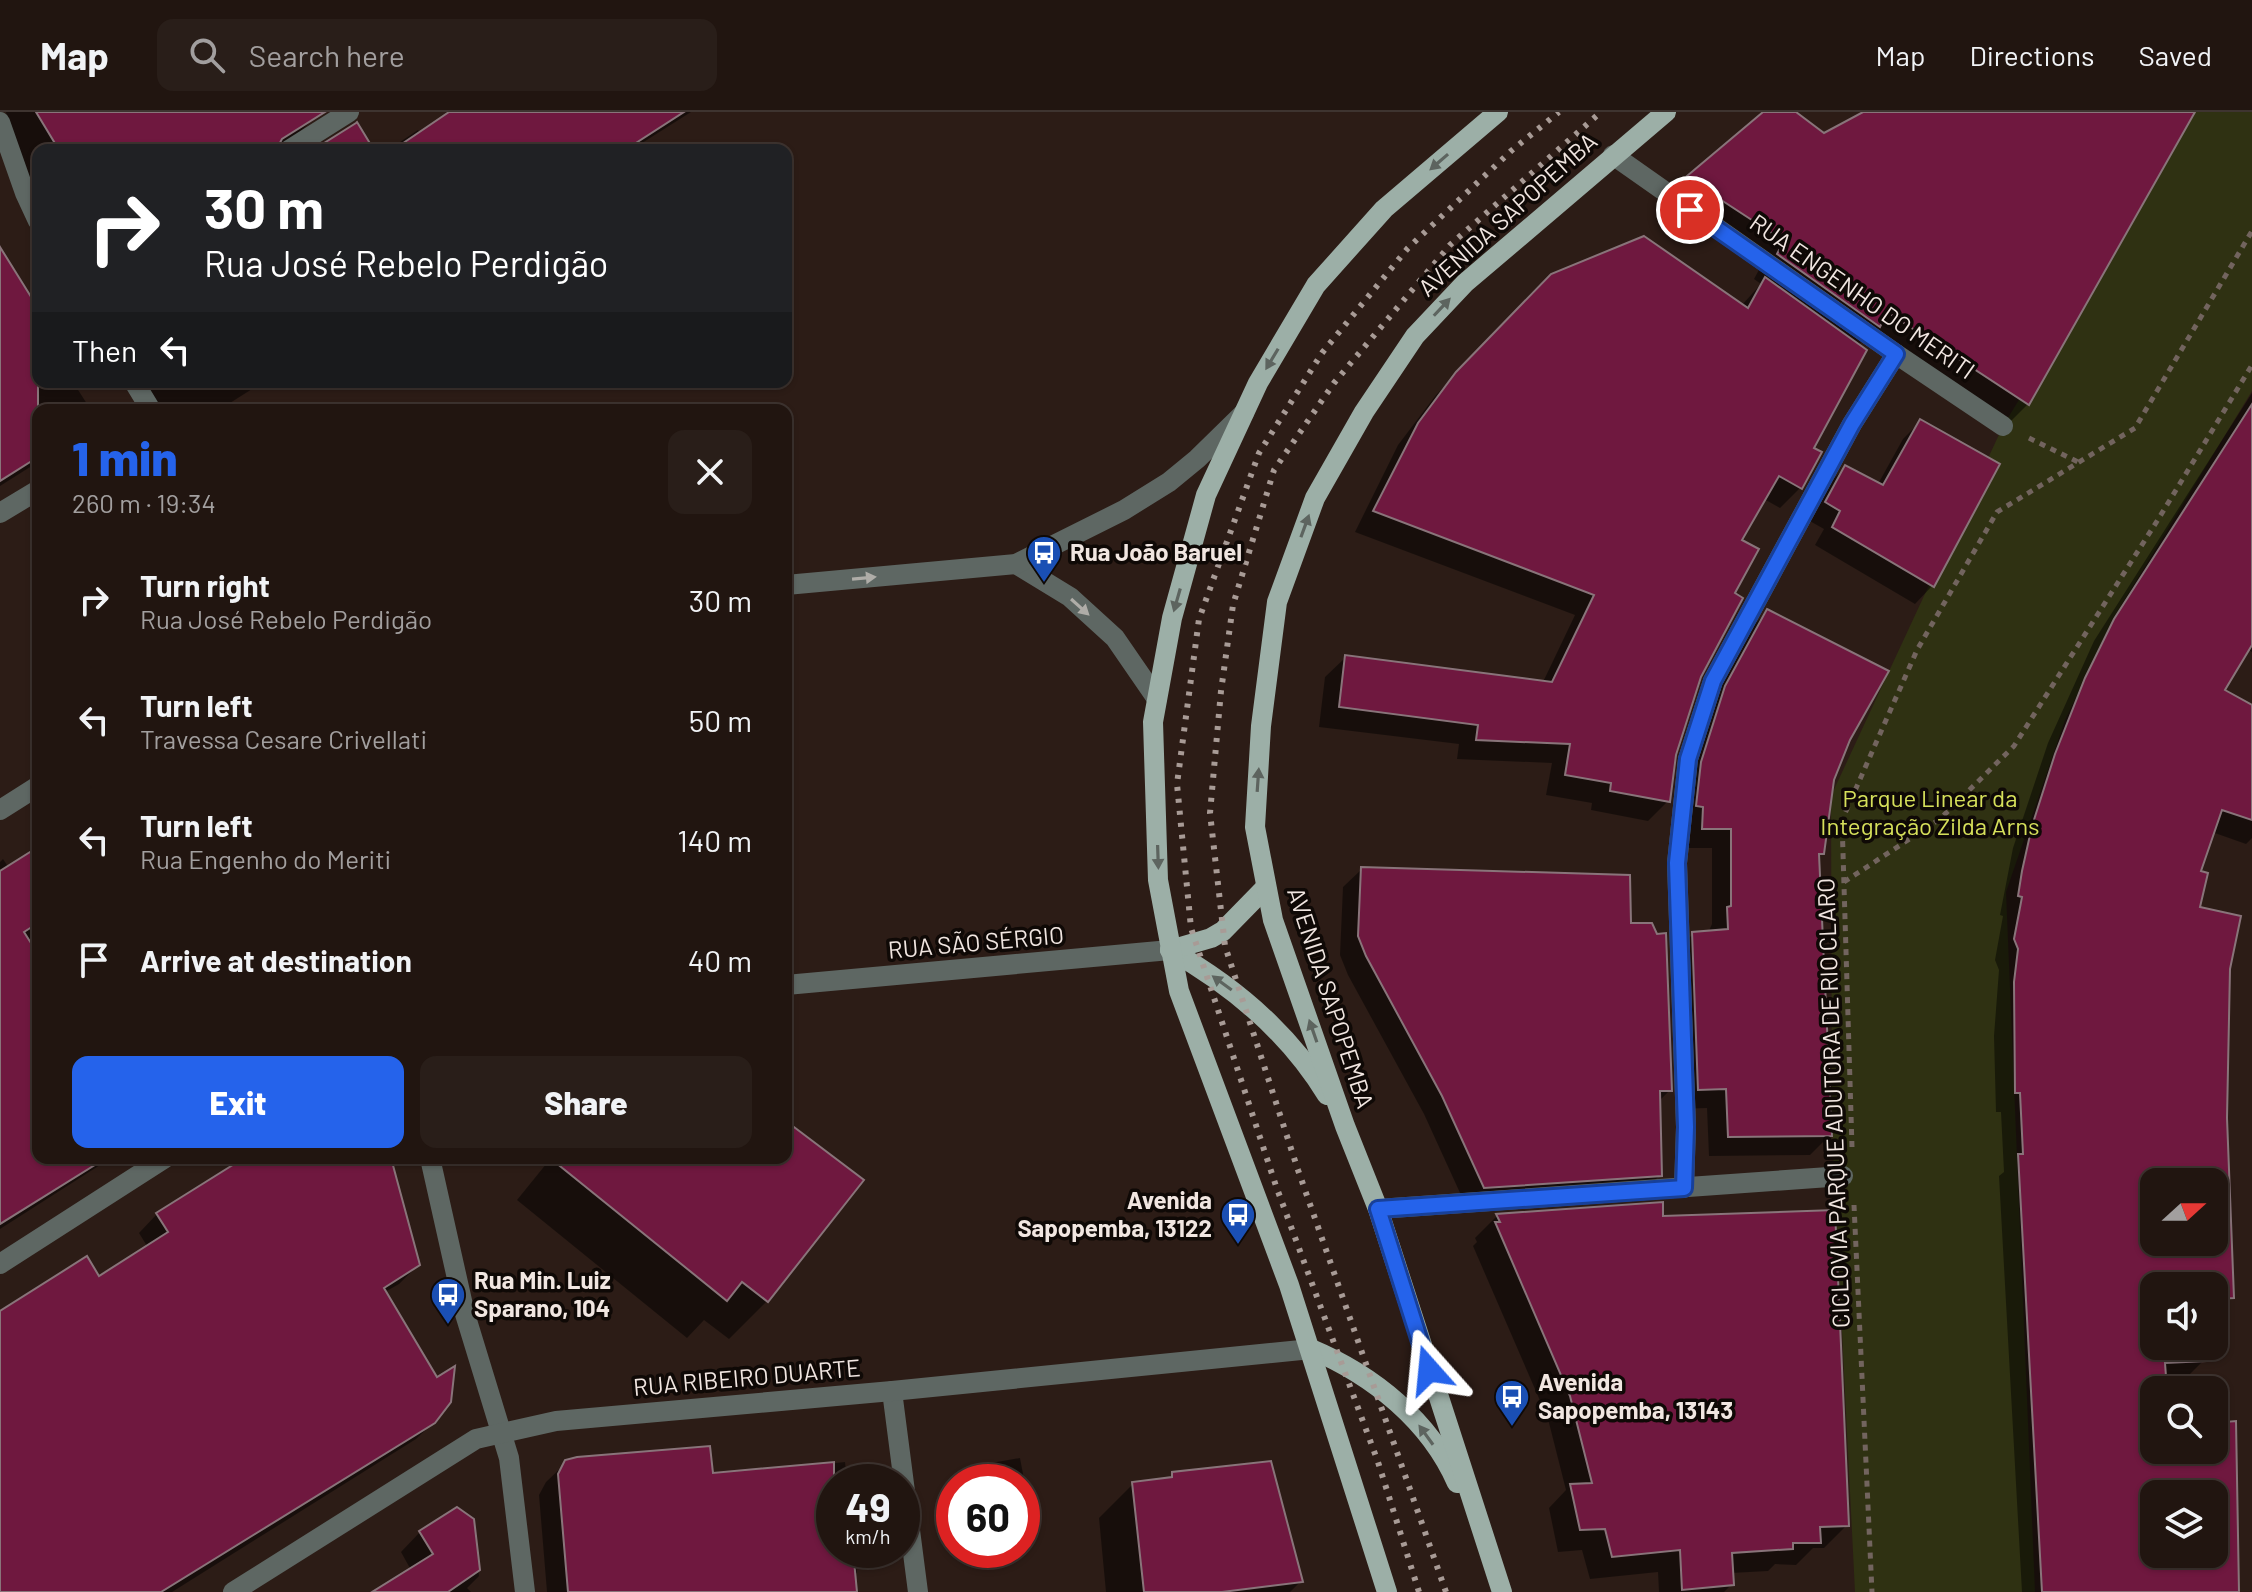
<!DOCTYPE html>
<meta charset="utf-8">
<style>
:root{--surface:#211510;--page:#291e19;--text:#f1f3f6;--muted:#a29f9f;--line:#3e3430;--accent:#2563eb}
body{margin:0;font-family:Barlow,sans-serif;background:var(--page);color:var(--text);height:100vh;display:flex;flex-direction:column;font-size:30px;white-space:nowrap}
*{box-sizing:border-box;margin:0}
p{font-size:26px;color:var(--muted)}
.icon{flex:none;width:44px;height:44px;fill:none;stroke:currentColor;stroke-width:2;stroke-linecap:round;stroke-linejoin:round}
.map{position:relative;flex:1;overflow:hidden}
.drawer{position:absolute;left:32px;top:292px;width:760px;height:760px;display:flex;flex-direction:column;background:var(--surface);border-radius:16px;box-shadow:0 2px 6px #0004,0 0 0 2px var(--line)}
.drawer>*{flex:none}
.guide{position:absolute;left:32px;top:32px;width:760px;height:244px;border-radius:16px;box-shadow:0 2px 6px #0004,0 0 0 2px var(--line);background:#202124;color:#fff;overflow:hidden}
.needle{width:52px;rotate:69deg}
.controls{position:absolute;left:2140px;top:1056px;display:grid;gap:16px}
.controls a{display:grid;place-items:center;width:88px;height:88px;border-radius:16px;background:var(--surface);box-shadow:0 2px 6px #0004,0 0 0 2px var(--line);font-size:40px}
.speed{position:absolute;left:816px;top:1352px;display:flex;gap:16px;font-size:40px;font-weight:700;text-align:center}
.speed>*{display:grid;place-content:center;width:104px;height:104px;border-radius:50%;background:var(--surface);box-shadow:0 2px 6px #0004,0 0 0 2px var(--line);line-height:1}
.speed small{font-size:20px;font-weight:400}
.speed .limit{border:12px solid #d22;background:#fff;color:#111}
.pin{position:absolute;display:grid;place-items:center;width:68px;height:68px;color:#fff;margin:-34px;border:4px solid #fff;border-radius:50%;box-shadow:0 2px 8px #0007}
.me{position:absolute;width:88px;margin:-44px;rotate:342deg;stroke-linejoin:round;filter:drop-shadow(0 0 6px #0008)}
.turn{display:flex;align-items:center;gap:28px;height:168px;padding:0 40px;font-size:36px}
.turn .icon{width:104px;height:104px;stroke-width:2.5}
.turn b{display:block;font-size:56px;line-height:68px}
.then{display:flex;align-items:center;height:76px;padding:0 40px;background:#0003;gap:16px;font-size:30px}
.round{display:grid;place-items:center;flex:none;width:84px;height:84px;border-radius:16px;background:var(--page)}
.head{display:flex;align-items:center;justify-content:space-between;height:136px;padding:0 40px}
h1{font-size:48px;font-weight:800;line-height:60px;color:var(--accent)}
.button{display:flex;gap:16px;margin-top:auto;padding:16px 40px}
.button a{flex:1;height:92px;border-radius:16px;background:var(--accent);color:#fff;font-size:32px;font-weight:800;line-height:92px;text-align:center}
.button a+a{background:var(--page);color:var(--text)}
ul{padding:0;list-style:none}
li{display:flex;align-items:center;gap:24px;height:120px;padding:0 40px}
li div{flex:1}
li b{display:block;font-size:30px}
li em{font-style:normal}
header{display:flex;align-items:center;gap:48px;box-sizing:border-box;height:112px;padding:0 40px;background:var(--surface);border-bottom:2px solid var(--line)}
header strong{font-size:38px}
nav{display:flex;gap:44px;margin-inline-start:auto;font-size:28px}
.search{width:560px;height:72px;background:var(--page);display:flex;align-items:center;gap:20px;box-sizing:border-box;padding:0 28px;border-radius:16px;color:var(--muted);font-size:30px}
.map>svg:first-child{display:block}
.green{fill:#2f3112}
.shadow{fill:#0007;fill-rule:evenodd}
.building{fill:#6f183f;stroke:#89747a;stroke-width:2;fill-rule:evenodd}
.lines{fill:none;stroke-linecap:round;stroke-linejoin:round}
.path{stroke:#72645e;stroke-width:5;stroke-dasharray:6 6;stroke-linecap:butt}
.street{stroke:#5e6763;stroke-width:20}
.primary{stroke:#9cafa7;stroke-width:20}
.rail{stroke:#a89b96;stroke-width:6;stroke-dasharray:4 8;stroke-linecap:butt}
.oneway{fill:#5d645f}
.oneway2{fill:#afada8}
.route-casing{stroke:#184099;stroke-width:20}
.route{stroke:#2563eb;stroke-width:14}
.labels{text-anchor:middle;stroke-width:7;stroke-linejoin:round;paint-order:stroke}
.street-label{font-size:24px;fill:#f1e6e1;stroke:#0f0906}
.poi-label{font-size:24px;font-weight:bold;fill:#f1e6e1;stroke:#0f0906;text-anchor:start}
.park-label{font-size:24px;fill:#d6e05b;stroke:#0f0906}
</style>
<header>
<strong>Map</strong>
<div class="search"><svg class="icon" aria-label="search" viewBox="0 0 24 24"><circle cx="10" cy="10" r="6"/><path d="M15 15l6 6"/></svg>Search here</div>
<nav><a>Map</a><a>Directions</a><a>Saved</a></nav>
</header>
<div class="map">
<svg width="2252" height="1480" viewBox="0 0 2252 1480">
<rect width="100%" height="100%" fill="#2c1c16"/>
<!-- green -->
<polygon class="green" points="2195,0 2252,0 2252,279 2122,492 2065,608 2006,780 2035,1480 1855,1480 1832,1019 1831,684 2003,314"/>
<!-- shadow -->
<g class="shadow">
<polygon points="6,0 315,0 317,3 298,22 275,38 38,38 38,81 12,35"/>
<polygon points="452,0 691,0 631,38 388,38 418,18 421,22"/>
<polygon points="1766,0 1793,0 1824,24 1905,0 2192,0 2028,292 2004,316 1866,226 1858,233 1811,337 1819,341 1800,376 1780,396 1764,387 1740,429 1732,482 1699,564 1674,643 1668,689 1648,709 1591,698 1592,691 1546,683 1552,651 1457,647 1459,632 1319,615 1325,565 1346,545 1543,570 1575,503 1355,420 1398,333 1436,283 1531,185 1741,194 1761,172 1754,167 1761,154 1690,107 1688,108 1664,89 1688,66"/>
<polygon points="0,138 38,196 38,270 73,270 89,295 86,298 38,298 38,350 0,374"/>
<polygon points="143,270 263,270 219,298 160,298"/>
<path d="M2252,281v259l-5,-3 -25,42 30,16v131l-6,6 -34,-12 -14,41v35l30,61 -3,149 7,179 -18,18v-29h-60v60h49l1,14 -20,20 -20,1 1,9h-11v60h60v-25l23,167h-215l-23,-416 5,-4 -3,-60h-5l-2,-76 5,-66 -4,-10 8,-44 -3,-1 13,-67 35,-105 46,-102zM2154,1070h60v60h-60zM2154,1382h60v60h-60z"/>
<polygon points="1920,310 1997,353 1932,474 1915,492 1815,433 1824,417 1808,408 1828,373 1845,355 1878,372 1903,327"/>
<polygon points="1767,500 1848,627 1832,667 1822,741 1817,747 1830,1023 1810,1043 1709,1044 1707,996 1679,997 1673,842 1693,822 1708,821 1712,812 1712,736 1683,736 1706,596 1747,520"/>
<polygon points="38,738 38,1046 111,1046 0,1117 0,750 3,747 9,756"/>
<polygon points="1362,757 1629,813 1670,978 1658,990 1660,1063 1642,1081 1466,1094 1424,1002 1348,863 1340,843 1343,775"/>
<polygon points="786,1012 861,1069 767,1189 729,1227 704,1208 687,1226 517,1088 551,1046 786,1046"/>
<polygon points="247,1046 389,1046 418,1153 399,1172 385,1180 436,1308 416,1327 172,1480 0,1480 0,1202 99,1166 147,1134 139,1121 157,1102"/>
<polygon points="1497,1104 1661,1106 1847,1413 1824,1436 1813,1436 1796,1453 1775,1452 1768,1459 1731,1461 1732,1472 1724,1480 1659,1480 1658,1460 1590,1467 1582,1438 1558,1440 1549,1396 1566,1378 1548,1307 1473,1134 1477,1130 1475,1126"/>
<polygon points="1020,1346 1031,1404 1022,1413 1022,1370 972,1370 991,1351"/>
<polygon points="567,1350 711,1364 845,1350 847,1370 834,1370 834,1438 855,1438 857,1461 853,1464 855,1480 547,1480 539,1383 546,1370"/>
<polygon points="1173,1362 1300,1470 1290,1480 1106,1480 1099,1406 1133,1372 1167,1367"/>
<polygon points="472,1408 479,1464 467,1476 471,1480 375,1480 411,1458 401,1440 420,1420"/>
</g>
<!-- building -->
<g class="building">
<polygon points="36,0 325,0 282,27 276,38 59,38"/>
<polygon points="449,0 684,0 625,38 393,38"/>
<polygon points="1763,0 1796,0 1824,21 1863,0 2195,0 2029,293 1887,200 1880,215 1777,142 1784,129 1715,84 1713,86 1687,64"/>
<polygon points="357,10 374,38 313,38 356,11"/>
<polygon points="1644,124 1748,196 1765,165 1867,238 1814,336 1822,340 1802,377 1779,364 1742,428 1759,437 1735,481 1743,486 1701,565 1676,643 1670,690 1610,679 1611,671 1565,663 1570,632 1476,628 1478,613 1339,595 1345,543 1552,570 1594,483 1373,399 1418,311 1456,260 1551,162"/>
<polygon points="0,135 38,196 38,345 0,369"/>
<path d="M2252,292v241l-27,45 27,15v115l-30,-10 -21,61 7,2 -8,34 41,9 -11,53 -3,149 7,180 -20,1v-13h-60v60h51l1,15 -41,2 2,27h-13v60h60v-27l22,-2 3,171h-197l-24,-438h5l-3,-61h-5l-1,-111 4,-33 -4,-10 8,-42 -4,-1 4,-25 10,-45 23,-72 30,-76 29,-59zM2154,1070h60v60h-60zM2154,1382h60v60h-60z"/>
<polygon points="1920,307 2000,352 1934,475 1832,415 1840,399 1825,390 1845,353 1883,373"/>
<polygon points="1767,497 1889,559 1850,628 1834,668 1824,742 1819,742 1832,1024 1728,1025 1726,977 1698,978 1692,820 1728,817 1727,795 1731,794 1731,717 1702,717 1703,695 1696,694 1701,650 1725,574"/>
<polygon points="38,735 38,811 24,820 38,842 38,1046 106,1046 0,1112 0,759"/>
<polygon points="1361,755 1630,763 1631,811 1652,811 1657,822 1666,821 1672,979 1660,979 1662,1064 1484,1076 1442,984 1366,844 1358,824"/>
<polygon points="786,1009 864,1068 768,1190 742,1170 727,1189 550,1046 786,1046"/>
<polygon points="244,1046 391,1046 420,1153 384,1176 437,1265 455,1254 451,1290 435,1311 161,1480 0,1480 0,1199 87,1144 99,1164 168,1120 156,1101"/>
<polygon points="1663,1090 1663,1104 1835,1098 1849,1414 1820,1415 1821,1431 1793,1431 1793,1437 1732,1441 1734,1473 1682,1478 1680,1438 1612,1445 1605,1417 1580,1418 1570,1372 1592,1371 1570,1284 1495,1110 1500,1110 1496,1102"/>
<polygon points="710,1334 713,1361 834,1350 834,1438 853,1438 857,1480 568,1480 558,1362 565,1348 577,1345"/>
<polygon points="1271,1349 1303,1470 1222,1480 1144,1480 1132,1370 1172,1365 1172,1360"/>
<polygon points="457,1395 474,1407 480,1458 448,1480 372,1480 433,1442 419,1419"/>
</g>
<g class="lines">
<!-- path -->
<g class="path">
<polyline points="2029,326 2078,350"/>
<polyline points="1844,770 1940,707 2014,634 2159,406 2252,253"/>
<polyline points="1852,1035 1842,708 1917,538 1997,400 2135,316 2252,119"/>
<polyline points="1854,1093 1872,1480"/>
</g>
<!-- street -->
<g class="street">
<polyline points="0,10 25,81 38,109"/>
<polyline points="289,38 349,0"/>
<polyline points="1613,43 1896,242 2003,314"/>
<polyline points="134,270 151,298"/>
<polyline points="0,401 38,378"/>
<polyline points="1016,452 1070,485 1115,526 1157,587"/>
<polyline points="786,473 1016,452 1124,398 1169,370 1197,347 1244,301"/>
<polyline points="0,698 38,674"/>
<polyline points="786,873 1170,838"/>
<polyline points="430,1046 465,1202 509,1346 525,1480"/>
<polyline points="1684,1076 1686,1015 1677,751 1688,647 1713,569 1852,312 1896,242"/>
<polyline points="1378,1097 1843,1064"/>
<polyline points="0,1152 165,1046"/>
<polyline points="892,1279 918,1480"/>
<polyline points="233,1480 476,1327 556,1309 892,1279 1311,1237"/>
</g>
<!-- primary -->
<g class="primary">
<path d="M1170,838c62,35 119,83 157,145"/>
<polyline points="1170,838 1211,826 1223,819 1266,775"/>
<path d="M1311,1237c62,26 119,72 146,134"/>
<polyline points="1387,1480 1289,1173 1179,879 1158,768 1153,610 1172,506 1206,383 1258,271 1316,173 1384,97 1498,0"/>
<polyline points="1502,1480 1378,1097 1345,1014 1273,808 1255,715 1261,614 1277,490 1315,386 1364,300 1415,224 1465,171 1666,0"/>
</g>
<!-- rail -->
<g class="rail">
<polyline points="1419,1480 1378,1350 1276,1074 1191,816 1177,672 1199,507 1259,341 1322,241 1408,136 1511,39 1559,0"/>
<polyline points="1446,1480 1298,1058 1225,834 1210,701 1221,579 1233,493 1274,358 1334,271 1450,133 1601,0"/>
</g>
</g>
<!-- one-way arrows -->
<defs><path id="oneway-solid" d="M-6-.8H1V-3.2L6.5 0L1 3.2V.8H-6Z" transform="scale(2)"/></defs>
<g class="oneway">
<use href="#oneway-solid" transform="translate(1439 50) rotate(139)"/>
<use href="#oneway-solid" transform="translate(1442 195) rotate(-47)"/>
<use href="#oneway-solid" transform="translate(1272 247) rotate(121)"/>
<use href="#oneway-solid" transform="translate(1305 414) rotate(-70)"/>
<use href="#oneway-solid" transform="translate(1177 488) rotate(106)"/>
<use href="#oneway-solid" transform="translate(1258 668) rotate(-86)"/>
<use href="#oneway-solid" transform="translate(1158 745) rotate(88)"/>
<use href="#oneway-solid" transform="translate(1222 871) rotate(-144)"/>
<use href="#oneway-solid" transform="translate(1313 919) rotate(-109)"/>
<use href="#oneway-solid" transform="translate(1426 1323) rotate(-126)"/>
</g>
<g class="oneway2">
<use href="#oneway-solid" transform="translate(864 466) rotate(-5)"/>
<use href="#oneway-solid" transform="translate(1080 495) rotate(42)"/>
</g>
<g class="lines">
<defs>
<polyline id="route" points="1429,1258 1378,1097 1684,1076 1686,1015 1677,751 1688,647 1713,569 1852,312 1896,242 1690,98"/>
</defs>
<!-- route casing -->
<use href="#route" class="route-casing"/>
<!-- route -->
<use href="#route" class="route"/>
</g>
<!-- icons -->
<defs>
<symbol id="bus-pin" viewBox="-11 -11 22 30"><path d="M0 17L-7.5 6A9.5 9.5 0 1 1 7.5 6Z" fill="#1a4fb4" stroke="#0f0906"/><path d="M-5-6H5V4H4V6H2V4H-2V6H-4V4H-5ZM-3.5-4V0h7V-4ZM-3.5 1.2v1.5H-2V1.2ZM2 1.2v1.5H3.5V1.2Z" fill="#fff"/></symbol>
</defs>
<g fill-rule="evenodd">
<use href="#bus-pin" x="1024" y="421" width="40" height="54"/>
<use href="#bus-pin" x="1218" y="1083" width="40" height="54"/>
<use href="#bus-pin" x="428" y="1163" width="40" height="54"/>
<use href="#bus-pin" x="1492" y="1265" width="40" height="54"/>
</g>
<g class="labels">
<!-- street labels -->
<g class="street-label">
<text transform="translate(1508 103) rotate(-42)" y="8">AVENIDA SAPOPEMBA</text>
<text transform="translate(1862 185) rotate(35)" y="8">RUA ENGENHO DO MERITI</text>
<text transform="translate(976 831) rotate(-5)" y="8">RUA SÃO SÉRGIO</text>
<text transform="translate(1330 886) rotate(72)" y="8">AVENIDA SAPOPEMBA</text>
<text transform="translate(1834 991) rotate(-92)" y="8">CICLOVIA PARQUE ADUTORA DE RIO CLARO</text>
<text transform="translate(747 1266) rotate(-5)" y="8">RUA RIBEIRO DUARTE</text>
</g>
<!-- poi labels -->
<g class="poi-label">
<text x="1070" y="449">Rua João Baruel</text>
<text x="1212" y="1097" text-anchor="end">Avenida<tspan x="1212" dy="28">Sapopemba, 13122</tspan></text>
<text x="474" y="1177">Rua Min. Luiz<tspan x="474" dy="28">Sparano, 104</tspan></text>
<text x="1538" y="1279">Avenida<tspan x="1538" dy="28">Sapopemba, 13143</tspan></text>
</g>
<!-- park labels -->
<g class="park-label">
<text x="1930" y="695">Parque Linear da<tspan x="1930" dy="28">Integração Zilda Arns</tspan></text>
</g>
</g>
</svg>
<div class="controls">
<a><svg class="needle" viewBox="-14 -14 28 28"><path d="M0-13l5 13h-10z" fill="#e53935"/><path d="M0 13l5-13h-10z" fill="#a29f9f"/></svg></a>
<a><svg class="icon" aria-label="sound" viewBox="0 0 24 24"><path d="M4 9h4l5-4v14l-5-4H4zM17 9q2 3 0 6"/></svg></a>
<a><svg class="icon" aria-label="search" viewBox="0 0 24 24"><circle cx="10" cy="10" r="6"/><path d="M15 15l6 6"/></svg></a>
<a><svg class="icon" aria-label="layers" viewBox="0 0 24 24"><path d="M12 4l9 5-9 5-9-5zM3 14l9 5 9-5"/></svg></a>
</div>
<div class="speed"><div>49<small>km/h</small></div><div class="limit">60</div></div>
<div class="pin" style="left:1690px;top:98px;background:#d93025"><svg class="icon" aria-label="arrive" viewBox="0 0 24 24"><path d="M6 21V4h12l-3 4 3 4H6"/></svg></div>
<svg class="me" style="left:1429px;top:1258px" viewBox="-20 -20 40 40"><path d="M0-17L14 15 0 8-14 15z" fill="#2563eb" stroke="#fff" stroke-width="4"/></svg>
<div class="guide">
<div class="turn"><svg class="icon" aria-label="right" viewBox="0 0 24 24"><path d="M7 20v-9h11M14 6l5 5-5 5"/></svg><div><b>30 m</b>Rua José Rebelo Perdigão</div></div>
<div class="then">Then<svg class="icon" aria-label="left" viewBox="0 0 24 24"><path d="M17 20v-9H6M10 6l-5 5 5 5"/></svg></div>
</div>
<section class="drawer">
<div class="head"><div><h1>1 min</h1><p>260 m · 19:34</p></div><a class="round"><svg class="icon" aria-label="close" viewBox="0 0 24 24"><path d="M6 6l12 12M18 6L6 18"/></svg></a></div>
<ul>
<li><svg class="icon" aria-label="right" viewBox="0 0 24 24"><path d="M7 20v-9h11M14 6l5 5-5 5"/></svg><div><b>Turn right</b><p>Rua José Rebelo Perdigão</p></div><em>30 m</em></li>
<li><svg class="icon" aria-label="left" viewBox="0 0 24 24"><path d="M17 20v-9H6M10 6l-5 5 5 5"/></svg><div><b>Turn left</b><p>Travessa Cesare Crivellati</p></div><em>50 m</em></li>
<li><svg class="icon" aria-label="left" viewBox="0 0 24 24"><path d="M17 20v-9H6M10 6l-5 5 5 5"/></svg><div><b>Turn left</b><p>Rua Engenho do Meriti</p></div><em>140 m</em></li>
<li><svg class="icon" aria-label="arrive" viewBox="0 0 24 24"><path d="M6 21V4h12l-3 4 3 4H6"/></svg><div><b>Arrive at destination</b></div><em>40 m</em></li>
</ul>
<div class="button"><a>Exit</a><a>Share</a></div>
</section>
</div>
